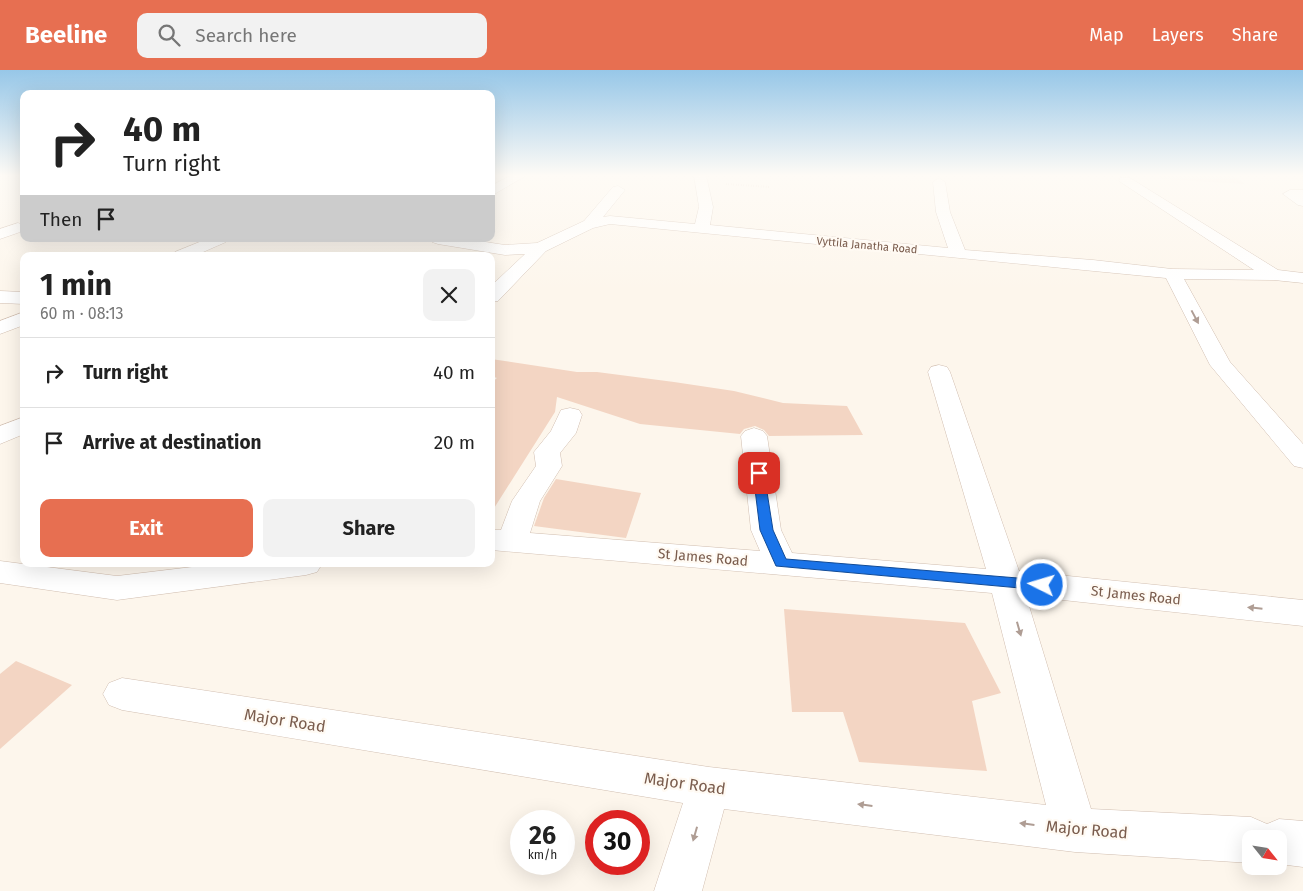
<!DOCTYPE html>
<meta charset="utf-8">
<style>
:root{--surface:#fff;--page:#f2f2f2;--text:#222;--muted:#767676;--line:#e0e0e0;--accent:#e76f51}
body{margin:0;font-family:"Fira Sans",sans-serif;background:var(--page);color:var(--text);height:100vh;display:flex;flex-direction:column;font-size:19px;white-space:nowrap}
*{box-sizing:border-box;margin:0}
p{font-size:16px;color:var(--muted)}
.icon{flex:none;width:28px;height:28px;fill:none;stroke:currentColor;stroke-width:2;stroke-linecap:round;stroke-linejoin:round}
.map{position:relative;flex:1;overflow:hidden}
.panel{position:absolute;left:20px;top:182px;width:475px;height:315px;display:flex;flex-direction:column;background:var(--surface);border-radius:10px;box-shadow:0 5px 20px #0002}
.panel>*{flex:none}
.top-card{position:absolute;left:20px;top:20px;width:475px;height:152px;border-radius:10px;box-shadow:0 5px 20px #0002;background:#fff;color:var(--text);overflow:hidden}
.needle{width:32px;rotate:120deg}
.buttons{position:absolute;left:1242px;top:760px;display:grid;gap:10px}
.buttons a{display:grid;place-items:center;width:45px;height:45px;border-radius:10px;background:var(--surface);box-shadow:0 5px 20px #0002;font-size:25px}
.speed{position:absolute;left:510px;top:740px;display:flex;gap:10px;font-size:25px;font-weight:700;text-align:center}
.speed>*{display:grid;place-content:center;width:65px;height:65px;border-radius:50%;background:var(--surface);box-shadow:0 5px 20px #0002;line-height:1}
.speed small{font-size:12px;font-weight:400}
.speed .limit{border:8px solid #d22;background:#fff;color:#111}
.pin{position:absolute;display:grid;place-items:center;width:42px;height:42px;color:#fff;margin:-21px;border-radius:10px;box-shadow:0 2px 8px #0006}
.me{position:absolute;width:55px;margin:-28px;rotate:275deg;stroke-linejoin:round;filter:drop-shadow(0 0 4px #0008)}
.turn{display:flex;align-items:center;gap:18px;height:105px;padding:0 20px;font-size:22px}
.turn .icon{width:65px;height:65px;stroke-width:2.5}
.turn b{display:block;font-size:35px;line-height:42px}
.then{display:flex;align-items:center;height:48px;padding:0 20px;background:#0003;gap:10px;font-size:19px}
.round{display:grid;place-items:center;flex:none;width:52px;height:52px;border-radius:10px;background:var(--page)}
.summary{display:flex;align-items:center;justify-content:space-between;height:85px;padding:0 20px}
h1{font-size:30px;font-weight:700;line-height:38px}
.cta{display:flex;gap:10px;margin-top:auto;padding:10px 20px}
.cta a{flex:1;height:58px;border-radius:10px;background:var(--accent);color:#fff;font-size:20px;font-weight:700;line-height:58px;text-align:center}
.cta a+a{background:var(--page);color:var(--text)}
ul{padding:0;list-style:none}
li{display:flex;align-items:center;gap:15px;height:70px;padding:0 20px;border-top:1px solid var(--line)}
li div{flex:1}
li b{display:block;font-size:19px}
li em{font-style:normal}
header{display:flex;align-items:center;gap:30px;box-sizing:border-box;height:70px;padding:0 25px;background:var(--accent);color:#fff}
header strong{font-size:24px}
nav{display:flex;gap:28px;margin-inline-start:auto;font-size:18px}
.search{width:350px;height:45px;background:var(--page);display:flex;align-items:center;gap:12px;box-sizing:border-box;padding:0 18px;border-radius:10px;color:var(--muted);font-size:19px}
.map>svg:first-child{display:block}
.residential{fill:#f5e8da}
.building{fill:#f3d5c3}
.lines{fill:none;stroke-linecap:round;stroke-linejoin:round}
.minor-casing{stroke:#d1beb0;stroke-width:1}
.path{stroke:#d9b8a5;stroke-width:2;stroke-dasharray:0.5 2;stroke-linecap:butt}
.minor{fill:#fff;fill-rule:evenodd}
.oneway{fill:#af9d94}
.route{fill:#1a73e8;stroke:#114b97}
.labels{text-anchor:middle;stroke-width:4.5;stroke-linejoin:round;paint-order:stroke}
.far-street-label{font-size:11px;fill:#7a5c4d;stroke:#fffaf3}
.street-label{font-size:14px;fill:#7a5c4d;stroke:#fffaf3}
.near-street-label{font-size:16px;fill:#7a5c4d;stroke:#fffaf3}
</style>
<header>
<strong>Beeline</strong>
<div class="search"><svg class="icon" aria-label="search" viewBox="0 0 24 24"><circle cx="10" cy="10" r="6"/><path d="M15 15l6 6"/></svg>Search here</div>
<nav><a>Map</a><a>Layers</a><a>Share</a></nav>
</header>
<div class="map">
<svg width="1303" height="821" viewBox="0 0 1303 821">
<rect width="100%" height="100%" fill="#fdf6ec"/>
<!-- residential -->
<polygon class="residential" points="1157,105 1232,105 1245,114 1162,109"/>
<!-- building -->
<g class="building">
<polygon points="491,289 577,302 597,302 674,312 734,321 783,333 847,336 863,365 769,366 764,360 755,356 744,359 740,364 640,354 557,327 555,342 491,443 491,313 497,308 491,306"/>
<polygon points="556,409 641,423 626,468 534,456 544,428"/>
<polygon points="784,539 965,553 1001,623 972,631 987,701 859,692 843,642 792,642"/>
<polygon points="16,591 72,615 0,679 0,604"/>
</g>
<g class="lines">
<defs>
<g id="minor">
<polygon points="512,105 527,105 491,126 491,116"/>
<polygon points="694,105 706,105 713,137 710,155 948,178 936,142 933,112 939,108 945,112 950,142 965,180 1093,190 1172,199 1254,200 1119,111 1120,108 1130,108 1278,200 1303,203 1303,213 1274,210 1184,209 1230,292 1303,374 1303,398 1294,396 1210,295 1166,208 610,154 593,158 546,181 498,231 491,232 491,216 525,184 505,185 438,174 432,172 430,169 466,169 505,175 537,173 584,151 613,117 618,116 625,120 603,147 610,146 695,154 699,137"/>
<polygon points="1290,120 1303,120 1303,136 1298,135 1283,124"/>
<polygon points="18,153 23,155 23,161 0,169 0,159"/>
<polygon points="207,169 228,169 226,172 194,186 173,186 175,182"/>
<polygon points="0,221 24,222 24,234 0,233"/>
<polygon points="24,242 24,255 0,264 0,251"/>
<polygon points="939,295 947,297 950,302 1019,501 1303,530 1303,556 1026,526 1091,739 1251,747 1267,754 1279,749 1303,751 1303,797 1279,794 1279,769 1251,769 1251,793 1075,782 724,739 702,821 654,821 683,733 122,640 109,635 103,624 109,613 122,608 709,697 1046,735 992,523 491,480 491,460 501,460 512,431 536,396 534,382 551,361 561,340 570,338 579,340 582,345 576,363 560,383 562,396 540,431 530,463 760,481 751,460 741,366 745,361 754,358 763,361 767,366 781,460 792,483 986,499 928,302 931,297"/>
<polygon points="24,347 24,364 0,374 0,356"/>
<polygon points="0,491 117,506 217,494 322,494 317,502 306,505 117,530 0,513"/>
</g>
</defs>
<!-- minor casing -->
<use href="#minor" class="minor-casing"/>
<!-- path -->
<polyline class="path" points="726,114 770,117"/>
<!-- minor -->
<use href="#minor" class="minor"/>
</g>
<!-- one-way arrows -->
<defs><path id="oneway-solid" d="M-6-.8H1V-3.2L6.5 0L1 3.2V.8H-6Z" transform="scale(1.25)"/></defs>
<g class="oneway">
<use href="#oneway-solid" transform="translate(1195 247) rotate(62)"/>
<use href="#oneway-solid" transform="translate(1255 538) rotate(-174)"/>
<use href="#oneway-solid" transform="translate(1019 559) rotate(74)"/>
<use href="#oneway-solid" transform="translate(865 735) rotate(-173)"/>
<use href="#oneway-solid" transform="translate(1027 754) rotate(-173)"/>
<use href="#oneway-solid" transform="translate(695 764) rotate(106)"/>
</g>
<!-- sky -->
<linearGradient id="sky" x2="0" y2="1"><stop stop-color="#97c7e8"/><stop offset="0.48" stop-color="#fefbf6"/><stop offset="1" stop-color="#fefbf6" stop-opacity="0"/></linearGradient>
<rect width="1303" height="220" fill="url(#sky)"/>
<!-- route -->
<polygon class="route" points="759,400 764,403 773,460 786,489 1042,510 1046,512 1048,515 1046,518 1042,520 776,496 760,460 753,403"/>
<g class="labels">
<!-- far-street labels -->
<g class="far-street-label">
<text transform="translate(867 175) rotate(5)" y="4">Vyttila Janatha Road</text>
</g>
<!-- street labels -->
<g class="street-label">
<text transform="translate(703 487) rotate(5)" y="5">St James Road</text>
<text transform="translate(1136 525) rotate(6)" y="5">St James Road</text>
</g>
<!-- near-street labels -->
<g class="near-street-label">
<text transform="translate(285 650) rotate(9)" y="6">Major Road</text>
<text transform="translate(685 713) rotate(8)" y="6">Major Road</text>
<text transform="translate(1087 759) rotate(5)" y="6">Major Road</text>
</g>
</g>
</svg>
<div class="buttons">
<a><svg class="needle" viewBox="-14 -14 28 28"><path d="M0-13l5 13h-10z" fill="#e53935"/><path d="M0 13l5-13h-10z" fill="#767676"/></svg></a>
</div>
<div class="speed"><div>26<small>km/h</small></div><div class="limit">30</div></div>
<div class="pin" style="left:759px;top:403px;background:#d93025"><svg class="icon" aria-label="arrive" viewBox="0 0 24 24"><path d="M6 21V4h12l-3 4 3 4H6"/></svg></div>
<svg class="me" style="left:1042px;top:515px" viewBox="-20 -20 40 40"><circle r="17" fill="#1a73e8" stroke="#fff" stroke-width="3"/><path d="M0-11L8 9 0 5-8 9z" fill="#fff"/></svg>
<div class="top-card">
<div class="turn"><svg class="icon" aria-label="right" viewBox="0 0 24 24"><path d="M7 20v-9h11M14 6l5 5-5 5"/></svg><div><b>40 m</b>Turn right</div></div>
<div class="then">Then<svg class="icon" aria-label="arrive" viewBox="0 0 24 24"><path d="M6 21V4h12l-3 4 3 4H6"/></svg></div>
</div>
<section class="panel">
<div class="summary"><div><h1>1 min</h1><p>60 m · 08:13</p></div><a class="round"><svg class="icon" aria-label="close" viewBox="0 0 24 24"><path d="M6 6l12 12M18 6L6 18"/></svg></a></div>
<ul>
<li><svg class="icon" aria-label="right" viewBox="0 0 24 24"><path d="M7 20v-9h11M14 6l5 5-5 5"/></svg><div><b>Turn right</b></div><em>40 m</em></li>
<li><svg class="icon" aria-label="arrive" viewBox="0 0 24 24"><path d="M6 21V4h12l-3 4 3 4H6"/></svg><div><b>Arrive at destination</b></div><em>20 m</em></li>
</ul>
<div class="cta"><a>Exit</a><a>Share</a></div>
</section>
</div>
